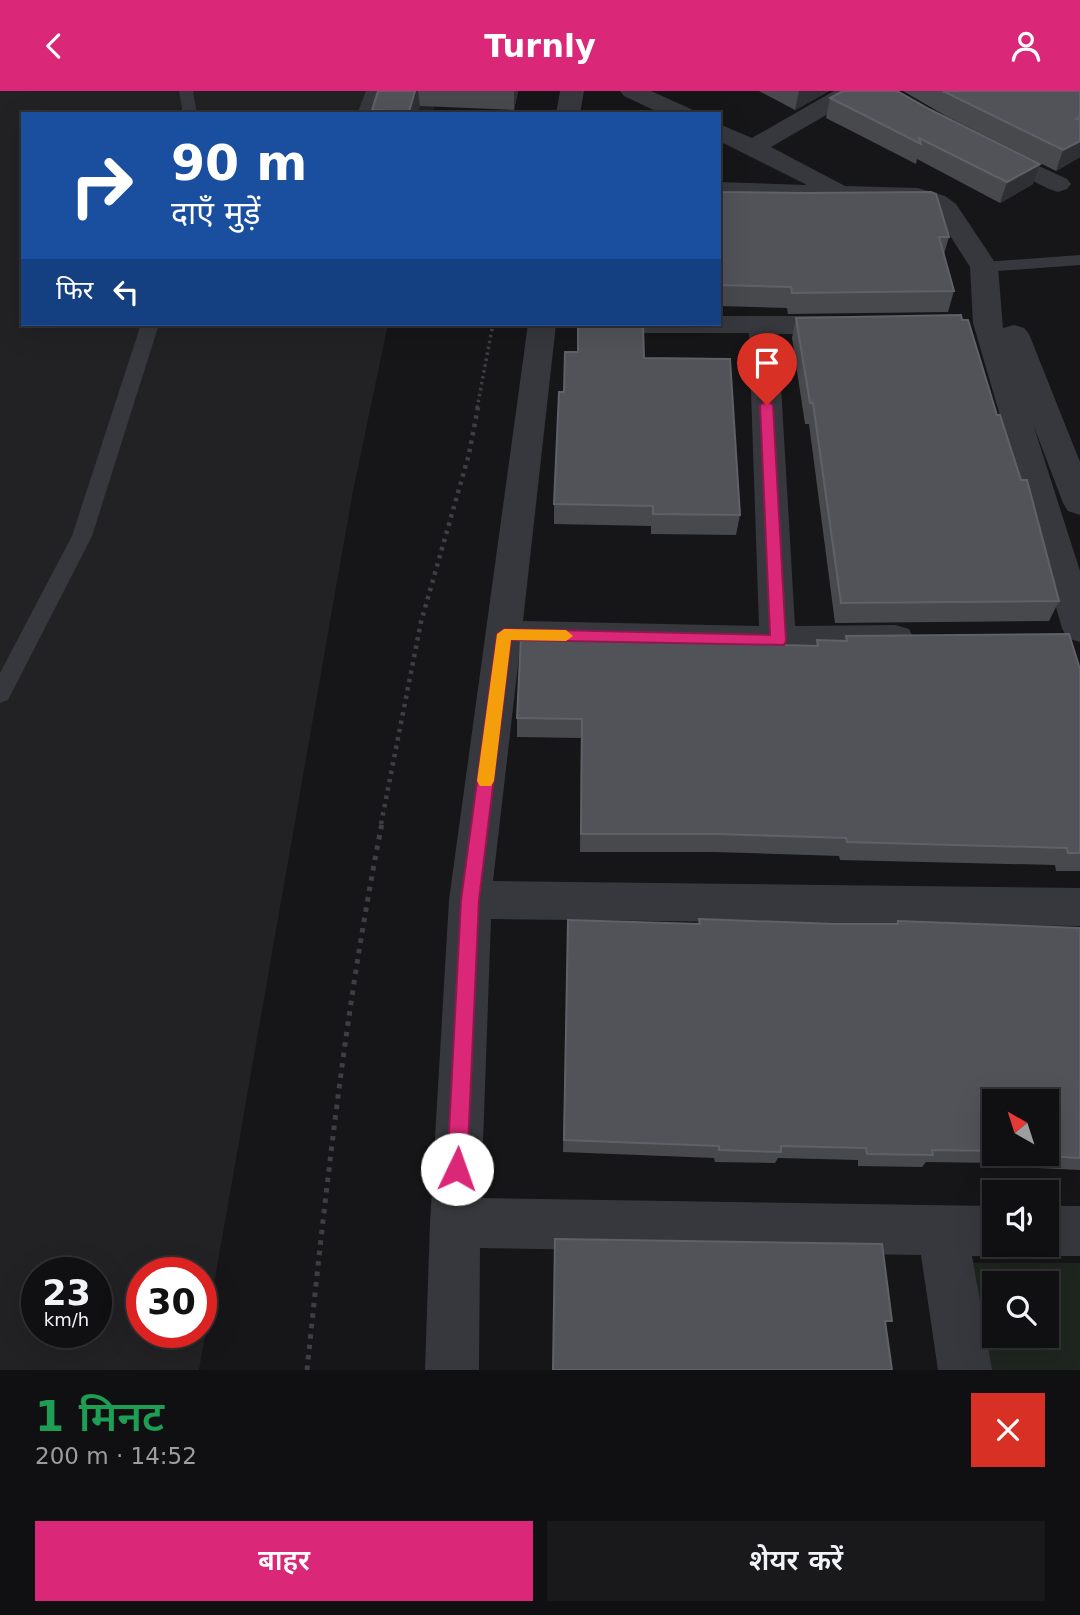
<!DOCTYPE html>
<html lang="hi">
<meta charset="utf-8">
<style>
:root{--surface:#101012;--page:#19191b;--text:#f1f3f6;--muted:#9c9d9f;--line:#303032;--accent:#db2777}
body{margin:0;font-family:"DejaVu Sans","Noto Sans Devanagari",sans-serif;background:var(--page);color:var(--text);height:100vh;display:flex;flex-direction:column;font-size:26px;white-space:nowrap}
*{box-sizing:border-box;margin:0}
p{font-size:23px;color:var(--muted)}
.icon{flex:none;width:38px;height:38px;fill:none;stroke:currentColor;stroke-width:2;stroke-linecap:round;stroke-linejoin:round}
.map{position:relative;height:1279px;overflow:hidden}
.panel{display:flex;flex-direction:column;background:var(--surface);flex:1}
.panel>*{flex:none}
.guide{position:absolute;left:21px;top:21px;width:700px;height:214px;border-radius:0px;box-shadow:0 7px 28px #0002,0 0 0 2px var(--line);background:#1a4fa0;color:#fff;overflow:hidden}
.needle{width:46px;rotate:321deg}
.buttons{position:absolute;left:982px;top:998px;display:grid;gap:14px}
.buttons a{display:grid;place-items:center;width:77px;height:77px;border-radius:0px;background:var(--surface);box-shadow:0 7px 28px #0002,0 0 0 2px var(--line);font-size:35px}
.speed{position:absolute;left:21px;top:1166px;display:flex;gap:14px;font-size:35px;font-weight:700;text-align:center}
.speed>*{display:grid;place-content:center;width:91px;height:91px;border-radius:50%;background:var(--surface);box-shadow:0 7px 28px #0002,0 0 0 2px var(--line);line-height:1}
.speed small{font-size:18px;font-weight:400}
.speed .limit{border:10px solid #d22;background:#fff;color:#111}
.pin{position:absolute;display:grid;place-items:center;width:60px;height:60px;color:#fff;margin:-72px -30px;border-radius:50% 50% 50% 0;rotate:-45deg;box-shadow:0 0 7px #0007}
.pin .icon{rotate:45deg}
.me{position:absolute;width:77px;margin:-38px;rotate:3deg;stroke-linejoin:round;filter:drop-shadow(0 0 5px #0008)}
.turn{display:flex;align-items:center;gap:24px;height:147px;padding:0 35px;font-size:32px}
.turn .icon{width:91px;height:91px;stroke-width:2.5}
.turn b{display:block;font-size:49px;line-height:60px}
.then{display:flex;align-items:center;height:66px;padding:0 35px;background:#0003;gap:14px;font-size:26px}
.round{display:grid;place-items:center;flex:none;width:74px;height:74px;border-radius:0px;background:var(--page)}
.overview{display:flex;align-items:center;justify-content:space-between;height:119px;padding:0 35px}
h1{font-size:42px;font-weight:600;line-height:52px;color:#1e9e55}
.cta{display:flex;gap:14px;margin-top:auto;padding:14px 35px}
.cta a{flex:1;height:80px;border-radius:0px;background:var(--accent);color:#fff;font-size:28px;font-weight:600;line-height:80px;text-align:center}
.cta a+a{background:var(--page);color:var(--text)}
header{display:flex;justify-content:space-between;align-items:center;height:91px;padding:0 35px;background:var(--accent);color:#fff;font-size:32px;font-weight:600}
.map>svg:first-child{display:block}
.built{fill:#222225;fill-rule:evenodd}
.green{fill:#1e261f;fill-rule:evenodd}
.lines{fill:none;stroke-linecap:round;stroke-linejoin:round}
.path-far2{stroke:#3d3f44;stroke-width:3.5;stroke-dasharray:2.5 3.5;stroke-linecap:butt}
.path-far1{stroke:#3d3f44;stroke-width:4.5;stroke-dasharray:3.5 5;stroke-linecap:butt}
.path{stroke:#3d3f44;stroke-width:5;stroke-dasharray:4.5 6;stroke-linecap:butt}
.lane{fill:#37383d;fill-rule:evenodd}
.street{fill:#37383d;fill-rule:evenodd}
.wall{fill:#47494d;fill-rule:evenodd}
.shaded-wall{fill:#2f3033}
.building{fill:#525359;stroke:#5f6168;stroke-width:2}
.route{fill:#db2777;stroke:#8e194d;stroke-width:2}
.slow{fill:#f59e0b}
</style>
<header><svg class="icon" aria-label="back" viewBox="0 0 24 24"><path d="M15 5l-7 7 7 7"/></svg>Turnly<svg class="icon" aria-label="person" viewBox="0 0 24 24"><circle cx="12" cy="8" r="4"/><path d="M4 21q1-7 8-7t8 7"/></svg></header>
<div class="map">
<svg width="1080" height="1279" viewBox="0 0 1080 1279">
<rect width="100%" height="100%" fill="#161618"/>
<!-- built -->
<path class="built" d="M0,0h437l-4,23h-410v210h365l-36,172 -153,874h-199zM37,1181h59v60h-59zM142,1181h59v60h-59z"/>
<!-- green -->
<path class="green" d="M966,1172h114v107h-95zM994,1192h52v52h-52z"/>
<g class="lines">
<!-- path-far2 -->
<polyline class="path-far2" points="477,317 493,233"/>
<!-- path-far1 -->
<polyline class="path-far1" points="381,733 421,531 469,363 478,316"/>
<!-- path -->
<path class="path" d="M307,1279c19,-183 39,-366 75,-547"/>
<!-- lane -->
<g class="lane">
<polygon points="179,0 193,0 197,23 183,23"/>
<polygon points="366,0 380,0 371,23 357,23"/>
<polygon points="1080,164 1080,174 984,181 976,176 984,171"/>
<polygon points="141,233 159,233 92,445 8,609 0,612 0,582 72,445"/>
</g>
<!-- street -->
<g class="street">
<polygon points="560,0 584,0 580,23 556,23"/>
<polygon points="620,0 651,0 691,18 694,23 662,23 624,5"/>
<polygon points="834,0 863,0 859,5 771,56 845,95 918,97 945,105 956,113 998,176 1003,237 1014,234 1024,237 1029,243 1080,371 1080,424 1068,420 1063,412 1033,333 1080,480 1080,551 1067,547 1062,537 973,232 970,176 937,124 915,113 719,107 719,91 807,94 719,50 719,33 752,47"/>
<polygon points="990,52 1067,88 1071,93 1067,98 1058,101 1049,98 981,64 978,59 981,54"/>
<polygon points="719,225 845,225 855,228 860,234 855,240 845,243 778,243 795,535 896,534 909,538 914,548 909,558 896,562 778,563 520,557 493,790 1080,797 1080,835 491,828 481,1107 994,1115 994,1153 1014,1153 1012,1158 994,1165 972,1165 992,1279 938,1279 921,1164 480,1157 479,1279 425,1279 430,1132 449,809 528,233 556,233 523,530 759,535 749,242 635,242 625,239 621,233 719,233"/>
<polygon points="1046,1115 1080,1115 1080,1165 1046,1165 1028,1158 1026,1153 1046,1153"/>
</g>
</g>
<!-- wall -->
<g class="wall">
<polygon points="378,0 518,0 514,19 420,15 417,23 372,23 372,19"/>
<polygon points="759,0 829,0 795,19"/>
<polygon points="903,0 1080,0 1080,66 1056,80 946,25"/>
<polygon points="830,7 1033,93 1000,112 917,68 916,73 826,27"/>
<polygon points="719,97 721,101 949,146 944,163 954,200 948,221 788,223 787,217 719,215"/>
<polygon points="796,227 997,324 1059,510 1049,530 835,532 809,333 805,333 792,247"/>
<polygon points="577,261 644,267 740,424 736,444 651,443 651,435 554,433 554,413 564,301"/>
<polygon points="846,545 1080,578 1080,780 1056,780 1055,774 840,769 839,765 714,761 580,761 581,647 517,646 517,627 638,548 697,552 816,555 817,549 845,550"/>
<path d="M699,828l135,5h62l2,-3 182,7v242l-83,-4v-3l-71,-1 -4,5 -64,-1v-6l-80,-2 -3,5 -60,-1 -1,-4 -151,-6 5,-232 130,4zM994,1010l52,52h-52z"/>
</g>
<!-- shaded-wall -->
<g class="shaded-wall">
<polygon points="415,0 418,0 420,15 417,23 409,23"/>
<polygon points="514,0 518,0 514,19"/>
<polygon points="799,0 829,0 795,19"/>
<polygon points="1080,50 1080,66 1056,80 1063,59"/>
<polygon points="1040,73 1033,93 1000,112 1007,91"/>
</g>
<!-- building -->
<g class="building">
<polygon points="378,0 415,0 409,21 372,19"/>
<polygon points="843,0 897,0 931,19 1040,73 1007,91 919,47 921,53 830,7"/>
<polygon points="943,0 1080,0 1080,26 1076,28 1080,29 1080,50 1063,59"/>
<polygon points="719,97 721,97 721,101 808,102 931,101 936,103 949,146 939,146 954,200 792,202 791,196 719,194"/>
<polygon points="961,224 962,229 968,229 997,324 1000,324 1021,389 1027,389 1059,510 841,512 813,312 810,312 796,227"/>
<polygon points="578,233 643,233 644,267 730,268 740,424 653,423 653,415 554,413 559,301 564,301 565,261 578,261"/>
<polygon points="1069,543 1080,578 1080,762 1068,762 1067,757 847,751 846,747 718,743 581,743 582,628 517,627 521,546 638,546 638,548 697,550 697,552 818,555 817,549 847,550 846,545"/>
<polygon points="699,828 834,833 898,833 898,830 1080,837 1080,1067 1010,1063 1009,1062 1046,1062 1046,1010 994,1010 994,1060 932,1059 933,1064 867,1063 866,1057 781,1055 781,1061 719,1059 719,1055 564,1049 568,829 700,833"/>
<polygon points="555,1148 882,1153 892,1230 885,1230 892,1279 553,1279"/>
</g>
<!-- route -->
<polygon class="route" points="767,310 773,314 786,550 784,554 511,549 479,809 467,1078 464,1085 457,1088 450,1085 447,1078 461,809 497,543 504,538 770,544 760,314"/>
<!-- slow -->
<polygon class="slow" points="504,538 566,539 573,545 566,550 511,549 494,690 491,695 480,695 477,690 497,543"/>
</svg>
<div class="buttons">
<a><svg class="needle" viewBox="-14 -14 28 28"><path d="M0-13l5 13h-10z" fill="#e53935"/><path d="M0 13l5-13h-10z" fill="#9c9d9f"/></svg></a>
<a><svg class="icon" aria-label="sound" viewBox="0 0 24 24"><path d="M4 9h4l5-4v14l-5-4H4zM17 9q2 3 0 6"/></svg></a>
<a><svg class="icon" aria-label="search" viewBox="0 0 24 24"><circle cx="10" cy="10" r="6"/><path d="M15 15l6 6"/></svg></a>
</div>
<div class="speed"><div>23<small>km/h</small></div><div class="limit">30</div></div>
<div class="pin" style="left:767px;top:314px;background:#d93025"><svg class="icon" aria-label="arrive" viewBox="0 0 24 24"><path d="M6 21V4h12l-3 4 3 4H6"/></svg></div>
<svg class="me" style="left:457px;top:1078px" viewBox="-20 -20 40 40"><circle r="19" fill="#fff"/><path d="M0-13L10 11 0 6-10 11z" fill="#db2777"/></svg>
<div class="guide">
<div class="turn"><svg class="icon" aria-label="right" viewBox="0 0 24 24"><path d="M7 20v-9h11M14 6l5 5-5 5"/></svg><div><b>90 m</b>दाएँ मुड़ें</div></div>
<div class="then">फिर<svg class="icon" aria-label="left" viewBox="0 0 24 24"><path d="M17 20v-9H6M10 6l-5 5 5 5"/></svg></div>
</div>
</div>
<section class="panel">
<div class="overview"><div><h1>1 मिनट</h1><p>200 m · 14:52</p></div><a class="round" style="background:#d93025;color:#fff"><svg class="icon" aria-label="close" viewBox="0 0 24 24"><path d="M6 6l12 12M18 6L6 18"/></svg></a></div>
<div class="cta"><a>बाहर</a><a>शेयर करें</a></div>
</section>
